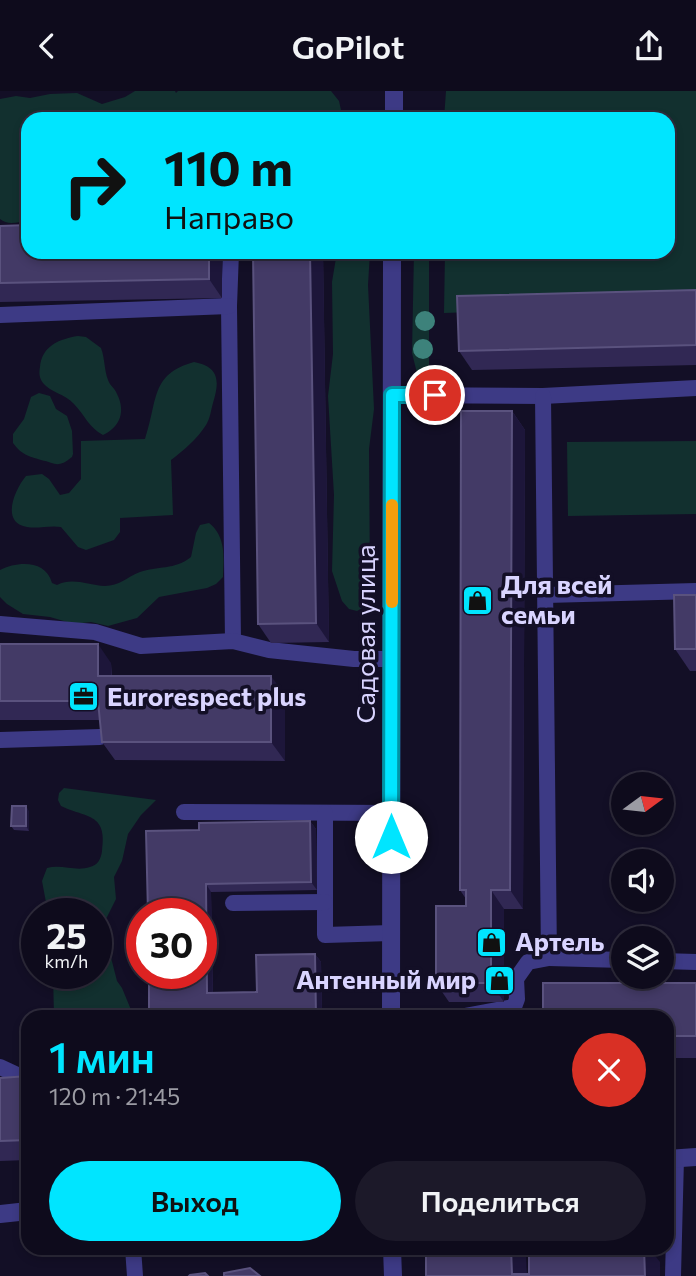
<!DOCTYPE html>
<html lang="ru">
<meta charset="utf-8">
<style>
:root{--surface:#0e0b1c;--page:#1c1929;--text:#f1f3f6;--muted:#9b9ba3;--line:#2e2b3b;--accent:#00e5ff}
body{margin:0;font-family:Commissioner,sans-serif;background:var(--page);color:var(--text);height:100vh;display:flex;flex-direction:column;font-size:26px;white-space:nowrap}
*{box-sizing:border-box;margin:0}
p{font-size:23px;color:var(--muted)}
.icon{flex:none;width:38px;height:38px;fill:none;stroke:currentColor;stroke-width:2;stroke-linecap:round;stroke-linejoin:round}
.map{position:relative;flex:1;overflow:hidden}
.panel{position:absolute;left:21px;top:919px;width:653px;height:245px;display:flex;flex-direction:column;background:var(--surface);border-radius:21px;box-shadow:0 4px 10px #0003,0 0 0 2px var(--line)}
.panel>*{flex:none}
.banner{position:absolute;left:21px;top:21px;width:654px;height:147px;border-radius:21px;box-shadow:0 4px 10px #0003,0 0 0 2px var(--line);background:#00e5ff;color:#111;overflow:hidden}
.needle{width:46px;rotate:75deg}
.fabs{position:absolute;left:611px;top:681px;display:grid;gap:14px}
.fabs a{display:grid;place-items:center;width:63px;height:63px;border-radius:50%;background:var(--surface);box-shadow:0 4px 10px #0003,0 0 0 2px var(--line);font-size:35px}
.speed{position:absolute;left:21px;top:807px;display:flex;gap:14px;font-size:35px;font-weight:700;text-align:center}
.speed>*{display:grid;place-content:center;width:91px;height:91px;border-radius:50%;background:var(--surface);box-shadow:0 4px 10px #0003,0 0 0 2px var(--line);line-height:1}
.speed small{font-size:18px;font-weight:400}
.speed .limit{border:10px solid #d22;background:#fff;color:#111}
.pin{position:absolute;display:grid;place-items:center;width:60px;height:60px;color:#fff;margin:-30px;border:4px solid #fff;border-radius:50%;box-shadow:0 2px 7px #0007}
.me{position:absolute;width:77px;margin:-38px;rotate:0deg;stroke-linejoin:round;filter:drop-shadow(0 0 5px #0008)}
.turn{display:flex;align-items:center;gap:24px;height:147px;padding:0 28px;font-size:32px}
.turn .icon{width:91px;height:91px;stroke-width:2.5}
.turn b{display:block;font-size:49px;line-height:60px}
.round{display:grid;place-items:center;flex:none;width:74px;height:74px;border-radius:37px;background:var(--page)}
.head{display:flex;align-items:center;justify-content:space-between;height:119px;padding:0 28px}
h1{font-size:42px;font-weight:600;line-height:52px;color:var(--accent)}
.action{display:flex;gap:14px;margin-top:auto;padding:14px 28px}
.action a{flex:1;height:80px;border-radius:42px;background:var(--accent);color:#111;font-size:28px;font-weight:600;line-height:80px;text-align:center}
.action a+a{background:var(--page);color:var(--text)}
header{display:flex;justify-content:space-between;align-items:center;height:91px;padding:0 28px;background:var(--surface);font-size:32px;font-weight:600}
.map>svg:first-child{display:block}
.green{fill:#12302f}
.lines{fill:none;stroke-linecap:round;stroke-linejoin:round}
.lane{stroke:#3d3a85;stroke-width:16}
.street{stroke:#3d3a85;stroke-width:18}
.tree{fill:#3d827b}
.wall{fill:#312854}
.shaded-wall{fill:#1d163a}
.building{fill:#433a66;stroke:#5a527e;stroke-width:2}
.route-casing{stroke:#0095a6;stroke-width:18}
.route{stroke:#00e5ff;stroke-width:12}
.slow{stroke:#f59e0b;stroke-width:12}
.labels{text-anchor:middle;stroke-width:7;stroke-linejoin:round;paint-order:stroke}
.poi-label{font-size:26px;font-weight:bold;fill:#d9d4ff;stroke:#130f26;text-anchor:start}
.street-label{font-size:26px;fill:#d9d4ff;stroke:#130f26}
</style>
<header><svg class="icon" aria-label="back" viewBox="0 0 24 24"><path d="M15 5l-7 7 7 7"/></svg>GoPilot<svg class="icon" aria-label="share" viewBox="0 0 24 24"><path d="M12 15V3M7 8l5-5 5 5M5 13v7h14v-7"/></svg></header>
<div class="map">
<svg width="696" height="1185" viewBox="0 0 696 1185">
<rect width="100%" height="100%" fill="#130f26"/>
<!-- green -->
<g class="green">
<path d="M135,0h40l1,2 2,-2h153l8,10 4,18h-315v101c-9,2 -20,6 -28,-1v-120l16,-3 14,2 20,-4 27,-1 25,11 23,-7z"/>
<polygon points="446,0 696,0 696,213 444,222 445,161 668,161 668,28 444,28"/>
<polygon points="337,161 370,161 368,194 374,318 369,358 370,493 370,502 364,516 357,520 349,518 342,510 332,480 334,404 328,305 333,263 332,191"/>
<polygon points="414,161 429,161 429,295 417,282 412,262"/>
<path d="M78,245l8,1 15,11c4,11 3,21 7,32 2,6 7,8 9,14 9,18 3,33 -14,41 -14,-7 -19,-21 -29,-31 -9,-10 -24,-12 -31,-21 -4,-5 -4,-11 -3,-16 2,-21 19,-28 38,-31z"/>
<path d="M194,271c27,5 25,21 19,41 -2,7 -3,16 -7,22 -8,13 -23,26 -35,35l2,55 -53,3v14l-6,8 -28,10 -8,-3 -17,-20c-11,-2 -23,2 -34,0 -27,-4 -12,-38 -1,-51l16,-2 7,5 11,16 9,-2 12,-14v-38l64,-2c13,-38 5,-65 49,-77z"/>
<path d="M39,302l11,3 6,13 11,7 5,15 1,23 -1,3c-15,12 -16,6 -31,3 -13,-4 -19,-5 -28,-17v-9l11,-15 7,-22z"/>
<polygon points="696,350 696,423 568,425 567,351"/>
<path d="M209,432c17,13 15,35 14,54l-7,7 -9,4 -48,9 -22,21 -29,8 -17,-4 -17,2 -24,-7 -27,-3 -16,-10 -7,-7v-27c18,-9 46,-10 52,13l5,2c16,-8 30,0 48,1 14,0 22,-9 35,-14 17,-6 35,-2 51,-15l5,-24 4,-8z"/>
<path d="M64,697l92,12 -15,15 -13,19 -6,27 -8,16 2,22 -11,22v13l12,47 5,7 12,29h-80l-1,-44h43v-60h-48l-6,-32 5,-13c15,-4 29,4 43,-1 8,-2 11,-8 12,-16 6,-39 -17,-33 -41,-45l-3,-6 1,-7z"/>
</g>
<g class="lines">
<!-- lane -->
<g class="lane">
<polyline points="231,161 229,215 233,550"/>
<polyline points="0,224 229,215"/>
<polyline points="392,304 543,305 696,297"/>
<polyline points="546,504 696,500"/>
<polyline points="0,533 95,541 141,555 233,550 269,559 354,568 392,568"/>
<polyline points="0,649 100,646"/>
<polyline points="184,721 392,722"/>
<polyline points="325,722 325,844 391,842"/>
<polyline points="233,812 325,811"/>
<polyline points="549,867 623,869"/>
<polyline points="662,870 696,871"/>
<polyline points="459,926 514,916 517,908 516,888 528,871 549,867 543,305"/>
<polyline points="0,976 28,989"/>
<polyline points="133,1157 135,1185"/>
<polyline points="673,1185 676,1067"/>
</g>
<!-- street -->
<g class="street">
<polyline points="394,0 394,28"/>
<polyline points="391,926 392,161"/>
<polyline points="667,1068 696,1066"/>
<polyline points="0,1123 28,1120"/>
<polyline points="392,1157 393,1185"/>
</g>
</g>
<!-- trees -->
<g class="tree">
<circle cx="425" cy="230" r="10"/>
<circle cx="423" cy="258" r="10"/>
</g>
<!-- wall -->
<g class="wall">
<polygon points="0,135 222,161 222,207 0,211"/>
<polygon points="253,161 323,161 329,551 271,552 258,533"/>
<polygon points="696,199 696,274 472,279 459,260"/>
<polygon points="512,320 525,339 523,818 504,818 504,911 449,911 436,892 466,815 466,808 460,799"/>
<polygon points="696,504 696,580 690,580 675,558"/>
<polygon points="0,553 111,572 112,585 285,604 285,670 115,669 102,651 100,629 0,629"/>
<polygon points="29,720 29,740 14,739 11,735"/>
<polygon points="310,730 316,738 317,799 211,801 213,902 257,901 315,863 321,871 322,926 149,926 199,739"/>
<polygon points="696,892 696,967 667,967 667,926"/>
<polygon points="28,985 28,1069 0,1070 0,987"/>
</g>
<!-- shaded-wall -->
<g class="shaded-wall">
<polygon points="209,161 222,161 222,207 209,188"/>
<polygon points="310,161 323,161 329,551 316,532"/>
<polygon points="512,320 525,339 523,818 510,799"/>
<polygon points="98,553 111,572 112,604 98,585"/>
<polygon points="271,585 285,604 285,670 271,651"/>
<polygon points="26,715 29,720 29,740 26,735"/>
<polygon points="310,730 316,738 317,799 311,791"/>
<polygon points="206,793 211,801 213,910 207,902"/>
<polygon points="491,799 504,818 504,911 491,892"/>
<polygon points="315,863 321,871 322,926 316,926"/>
<polygon points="511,1157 520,1157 526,1166 527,1185 512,1183"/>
<polygon points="644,1157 649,1157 660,1171 660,1185 645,1185"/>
</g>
<!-- building -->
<g class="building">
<polygon points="28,134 28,161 209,161 209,188 0,192 0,135"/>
<polygon points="253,161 310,161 316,532 258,533"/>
<polygon points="696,199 696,254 459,260 457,205"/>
<polygon points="461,320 512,320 510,799 491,799 491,892 436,892 436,815 466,815 466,799 460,799"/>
<polygon points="674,504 696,504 696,558 675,558"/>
<polygon points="0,553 98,553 98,585 271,585 271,651 102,651 98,610 0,610"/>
<polygon points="12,715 26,715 26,735 11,735"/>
<polygon points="310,730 311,791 206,793 207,902 257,901 256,864 315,863 316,926 149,926 149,882 201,882 201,822 148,822 146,740 199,739 199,732"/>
<polygon points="543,892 696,892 696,945 667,945 667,926 543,926"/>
<polygon points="28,985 28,1049 0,1050 0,987"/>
<polygon points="426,1157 511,1157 512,1183 529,1183 529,1157 644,1157 645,1185 426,1185"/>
<polygon points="250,1177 260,1185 224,1185 224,1182"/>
<polygon points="205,1182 208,1185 189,1185 190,1184"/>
</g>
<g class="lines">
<defs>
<polyline id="route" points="391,746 392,304 435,304"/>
</defs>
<!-- route casing -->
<use href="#route" class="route-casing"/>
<!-- route -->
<use href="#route" class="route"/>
<!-- slow -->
<polyline class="slow" points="392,511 392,414"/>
</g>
<!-- icons -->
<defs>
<symbol id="shop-square" viewBox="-11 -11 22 22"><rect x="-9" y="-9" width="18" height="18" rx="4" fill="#00e5ff" stroke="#130f26"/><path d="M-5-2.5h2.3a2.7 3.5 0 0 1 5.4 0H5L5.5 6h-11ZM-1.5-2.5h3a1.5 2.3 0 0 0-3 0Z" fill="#111"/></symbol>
<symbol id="office-square" viewBox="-11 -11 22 22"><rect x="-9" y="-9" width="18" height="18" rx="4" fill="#00e5ff" stroke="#130f26"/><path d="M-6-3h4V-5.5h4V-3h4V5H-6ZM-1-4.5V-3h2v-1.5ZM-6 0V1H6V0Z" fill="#111"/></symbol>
</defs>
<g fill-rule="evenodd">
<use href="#shop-square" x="460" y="492" width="35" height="35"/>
<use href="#office-square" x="66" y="588" width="35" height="35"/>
<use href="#shop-square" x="474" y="834" width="35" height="35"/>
<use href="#shop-square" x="482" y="872" width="35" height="35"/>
</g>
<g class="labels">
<!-- poi labels -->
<g class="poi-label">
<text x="501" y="503">Для всей<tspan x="501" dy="30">семьи</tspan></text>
<text x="107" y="615">Eurorespect plus</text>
<text x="515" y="860">Артель</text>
<text x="476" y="898" text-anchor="end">Антенный мир</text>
</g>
<!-- street labels -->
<g class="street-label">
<text transform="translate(366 543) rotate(-90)" y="9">Садовая улица</text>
</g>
</g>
</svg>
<div class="fabs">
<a><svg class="needle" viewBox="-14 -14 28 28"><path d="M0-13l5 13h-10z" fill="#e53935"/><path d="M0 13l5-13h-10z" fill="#9b9ba3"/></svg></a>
<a><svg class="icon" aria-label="sound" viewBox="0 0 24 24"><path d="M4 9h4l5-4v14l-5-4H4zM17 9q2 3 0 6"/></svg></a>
<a><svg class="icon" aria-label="layers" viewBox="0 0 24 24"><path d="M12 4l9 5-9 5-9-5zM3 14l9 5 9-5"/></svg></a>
</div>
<div class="speed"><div>25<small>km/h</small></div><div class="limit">30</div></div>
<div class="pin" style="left:435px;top:304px;background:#d93025"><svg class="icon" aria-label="arrive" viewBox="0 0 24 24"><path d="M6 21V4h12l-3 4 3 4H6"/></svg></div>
<svg class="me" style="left:391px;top:746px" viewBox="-20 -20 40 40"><circle r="19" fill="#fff"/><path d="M0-13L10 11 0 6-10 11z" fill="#00e5ff"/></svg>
<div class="banner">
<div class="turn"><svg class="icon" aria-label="right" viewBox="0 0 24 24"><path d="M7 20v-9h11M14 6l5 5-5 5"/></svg><div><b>110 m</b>Направо</div></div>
</div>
<section class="panel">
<div class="head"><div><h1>1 мин</h1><p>120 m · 21:45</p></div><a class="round" style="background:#d93025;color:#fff"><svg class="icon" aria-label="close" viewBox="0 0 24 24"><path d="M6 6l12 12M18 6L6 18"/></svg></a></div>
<div class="action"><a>Выход</a><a>Поделиться</a></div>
</section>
</div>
